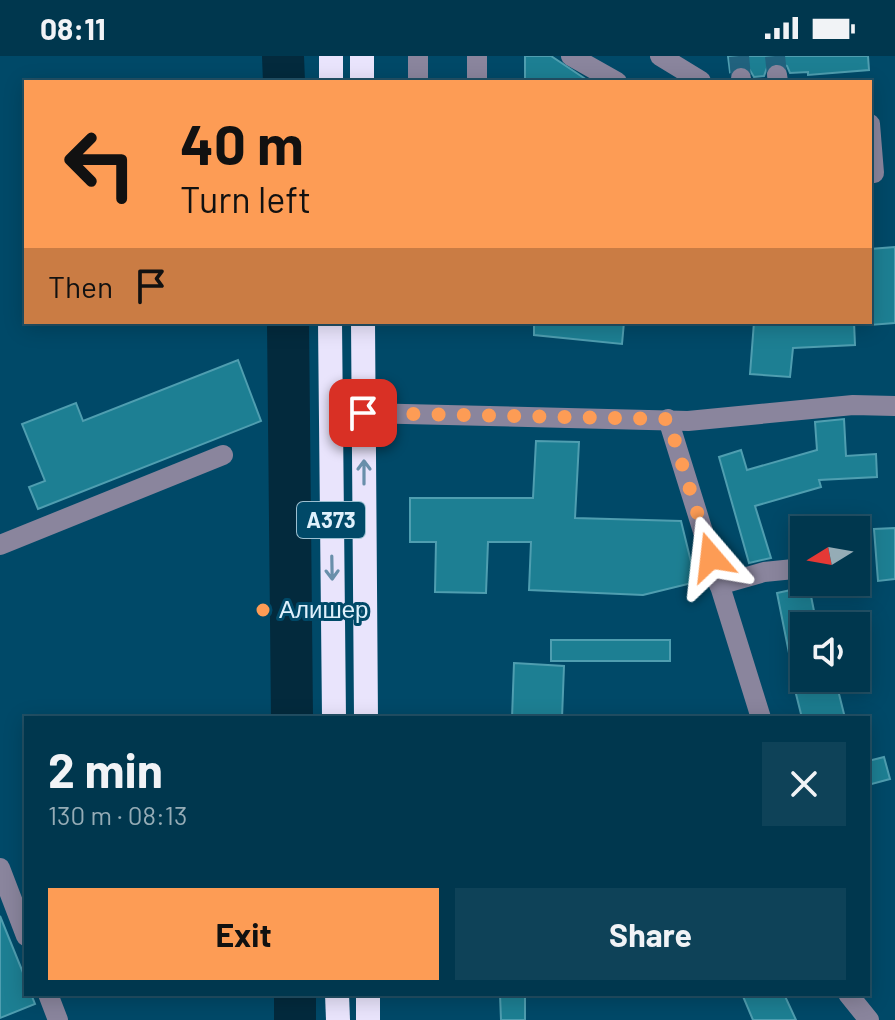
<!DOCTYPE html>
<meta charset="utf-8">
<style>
:root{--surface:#00374e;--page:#0e4258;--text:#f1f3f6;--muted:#95acb6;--line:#225166;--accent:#fd9c55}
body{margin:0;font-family:Barlow,sans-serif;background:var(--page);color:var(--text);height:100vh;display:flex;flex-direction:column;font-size:30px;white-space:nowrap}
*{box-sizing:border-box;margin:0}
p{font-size:26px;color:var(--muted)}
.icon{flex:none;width:44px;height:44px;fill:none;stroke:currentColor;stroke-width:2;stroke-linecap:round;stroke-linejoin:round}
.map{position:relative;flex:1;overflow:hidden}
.details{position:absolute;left:24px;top:660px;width:846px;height:280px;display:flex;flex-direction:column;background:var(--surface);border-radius:0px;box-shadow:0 4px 20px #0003,0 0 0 2px var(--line)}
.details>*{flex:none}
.hud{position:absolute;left:24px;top:24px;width:848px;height:244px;border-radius:0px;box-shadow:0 4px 20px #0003,0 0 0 2px var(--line);background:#fd9c55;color:#111;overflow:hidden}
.needle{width:52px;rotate:259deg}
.buttons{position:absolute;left:790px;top:460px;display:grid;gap:16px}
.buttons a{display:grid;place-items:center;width:80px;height:80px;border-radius:0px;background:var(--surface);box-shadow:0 4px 20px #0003,0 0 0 2px var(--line);font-size:40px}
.pin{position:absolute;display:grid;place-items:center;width:68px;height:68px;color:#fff;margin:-34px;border-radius:16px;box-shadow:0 4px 12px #0006}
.me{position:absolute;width:88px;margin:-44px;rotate:343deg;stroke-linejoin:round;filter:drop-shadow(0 0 6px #0008)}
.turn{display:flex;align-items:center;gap:28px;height:168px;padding:0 24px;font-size:36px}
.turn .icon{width:104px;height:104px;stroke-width:2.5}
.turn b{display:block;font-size:56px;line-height:68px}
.then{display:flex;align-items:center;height:76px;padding:0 24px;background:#0003;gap:16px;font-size:30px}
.round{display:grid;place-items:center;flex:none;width:84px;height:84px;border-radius:0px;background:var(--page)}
.head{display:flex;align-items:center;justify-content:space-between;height:136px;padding:0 24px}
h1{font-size:48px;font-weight:700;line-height:60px}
.cta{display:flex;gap:16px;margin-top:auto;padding:16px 24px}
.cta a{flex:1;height:92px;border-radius:0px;background:var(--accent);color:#111;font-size:32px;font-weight:700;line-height:92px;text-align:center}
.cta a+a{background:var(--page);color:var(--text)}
.status{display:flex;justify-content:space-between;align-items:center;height:56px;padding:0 40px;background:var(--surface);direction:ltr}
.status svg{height:22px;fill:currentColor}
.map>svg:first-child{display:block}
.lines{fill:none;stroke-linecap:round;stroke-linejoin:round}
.river{stroke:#032a3d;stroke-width:42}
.building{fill:#1d7f93;stroke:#4f9eb0;stroke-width:2}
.minor-tunnel{stroke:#21627e;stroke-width:20;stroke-dasharray:20 10;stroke-linecap:butt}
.minor{stroke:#8a859d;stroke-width:20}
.highway{stroke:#e9e4fc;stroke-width:24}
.oneway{stroke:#698fab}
.route{stroke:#fd9c55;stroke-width:14;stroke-dasharray:0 25.2}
.poi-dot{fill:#fd9c55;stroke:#004968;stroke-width:3}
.labels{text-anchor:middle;stroke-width:6;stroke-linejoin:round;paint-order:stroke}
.shield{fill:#004968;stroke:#9cbfd0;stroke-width:2}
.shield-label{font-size:22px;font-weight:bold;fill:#dff1fc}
.poi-label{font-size:24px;fill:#dff1fc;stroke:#004968;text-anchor:start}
</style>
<div class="status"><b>08:11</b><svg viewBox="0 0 49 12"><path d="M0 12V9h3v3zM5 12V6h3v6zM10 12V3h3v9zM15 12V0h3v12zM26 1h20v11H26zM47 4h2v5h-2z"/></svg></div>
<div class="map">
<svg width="895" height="964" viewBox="0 0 895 964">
<rect width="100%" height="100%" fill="#004968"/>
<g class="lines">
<!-- river -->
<g class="river">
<polyline points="283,0 284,26"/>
<polyline points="288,266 292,662"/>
<polyline points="295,938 295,964"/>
</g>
</g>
<!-- building -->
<g class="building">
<polygon points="525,0 551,0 590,26 525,26"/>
<polygon points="728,0 868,0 869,14 808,19 808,16 790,17 787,10 776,6 768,9 764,20 754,21 748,11 742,9 730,16"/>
<polygon points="895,191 895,267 870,269 870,193"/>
<polygon points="534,266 624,266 622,288 534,279"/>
<polygon points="754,266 854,266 855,289 793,292 790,321 750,318"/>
<polygon points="238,304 261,365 38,453 29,431 45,425 22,368 76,347 83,365"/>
<polygon points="844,363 846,400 876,398 877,421 819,424 821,431 755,450 771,502 749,507 719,401 741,394 747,414 817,394 815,366"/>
<polygon points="536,385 579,386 575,462 681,465 696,526 643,539 529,534 531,486 488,486 486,537 435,536 436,486 410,486 410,442 533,442"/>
<polygon points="895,472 895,523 878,525 874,473"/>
<polygon points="809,530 817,570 804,570 804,622 835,622 845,662 802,662 792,622 794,622 777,537"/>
<rect x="551" y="584" width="119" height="21"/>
<polygon points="514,607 564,610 562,662 512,662"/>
<polygon points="884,701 890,723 868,729 868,705"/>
<polygon points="0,860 26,924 26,938 31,938 35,948 0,962"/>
<polygon points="500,938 525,938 525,964 501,964"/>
<polygon points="742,938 784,938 796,964 753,964"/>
</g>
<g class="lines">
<!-- minor-tunnel -->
<g class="minor-tunnel">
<polyline points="739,0 741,22"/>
<polyline points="775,0 777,19"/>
</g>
<!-- minor -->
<g class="minor">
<polyline points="477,0 477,26"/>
<polyline points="571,0 617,26"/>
<polyline points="660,0 701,25"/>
<polyline points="777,19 778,26"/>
<polyline points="418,26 418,0"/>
<polyline points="741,26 741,22"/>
<polyline points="870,68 874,117"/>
<polyline points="363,357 688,365 853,349 895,350"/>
<polyline points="668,363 761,662"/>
<polyline points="0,489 223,399"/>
<polyline points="719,529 764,516 804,512"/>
<polyline points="0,812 26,880"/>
<polyline points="48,938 58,964"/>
<polyline points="848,938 869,964"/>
</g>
<!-- highway -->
<g class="highway">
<polyline points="362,0 362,26"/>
<polyline points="331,26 331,0"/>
<polyline points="330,266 334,662"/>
<polyline points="363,266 366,662"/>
<polyline points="337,938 338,964"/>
<polyline points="368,938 368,964"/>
</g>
</g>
<!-- one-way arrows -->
<defs><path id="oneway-shaft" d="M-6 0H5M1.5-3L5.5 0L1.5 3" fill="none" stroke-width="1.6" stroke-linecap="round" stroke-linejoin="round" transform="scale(2)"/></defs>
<g class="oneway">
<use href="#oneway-shaft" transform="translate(364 416) rotate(-90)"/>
<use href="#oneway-shaft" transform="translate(332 512) rotate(89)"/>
</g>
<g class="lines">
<!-- route -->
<polyline class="route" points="363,357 668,363 711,501"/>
</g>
<!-- markers -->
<circle class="poi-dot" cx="263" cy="554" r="8"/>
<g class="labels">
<!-- shield labels -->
<rect class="shield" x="297" y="446" width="68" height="36" rx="6"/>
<g class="shield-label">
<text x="331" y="472">A373</text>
</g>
<!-- poi labels -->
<g class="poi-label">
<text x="279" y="562">Алишер</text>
</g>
</g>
</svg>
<div class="buttons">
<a><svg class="needle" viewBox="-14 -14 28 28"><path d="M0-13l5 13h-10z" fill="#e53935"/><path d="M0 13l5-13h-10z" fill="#95acb6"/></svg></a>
<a><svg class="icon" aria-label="sound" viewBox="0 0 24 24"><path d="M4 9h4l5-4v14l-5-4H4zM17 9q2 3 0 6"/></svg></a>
</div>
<div class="pin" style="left:363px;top:357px;background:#d93025"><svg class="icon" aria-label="arrive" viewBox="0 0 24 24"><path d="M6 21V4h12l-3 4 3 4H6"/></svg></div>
<svg class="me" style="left:711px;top:501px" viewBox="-20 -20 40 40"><path d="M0-17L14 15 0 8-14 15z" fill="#fd9c55" stroke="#fff" stroke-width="4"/></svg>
<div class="hud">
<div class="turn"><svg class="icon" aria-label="left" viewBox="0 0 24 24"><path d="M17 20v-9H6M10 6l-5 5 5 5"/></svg><div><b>40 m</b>Turn left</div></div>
<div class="then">Then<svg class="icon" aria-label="arrive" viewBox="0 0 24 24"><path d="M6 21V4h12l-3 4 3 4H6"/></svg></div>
</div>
<section class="details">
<div class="head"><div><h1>2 min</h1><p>130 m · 08:13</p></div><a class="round"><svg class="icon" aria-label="close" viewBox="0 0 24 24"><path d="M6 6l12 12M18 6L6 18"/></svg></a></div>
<div class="cta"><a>Exit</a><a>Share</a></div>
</section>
</div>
